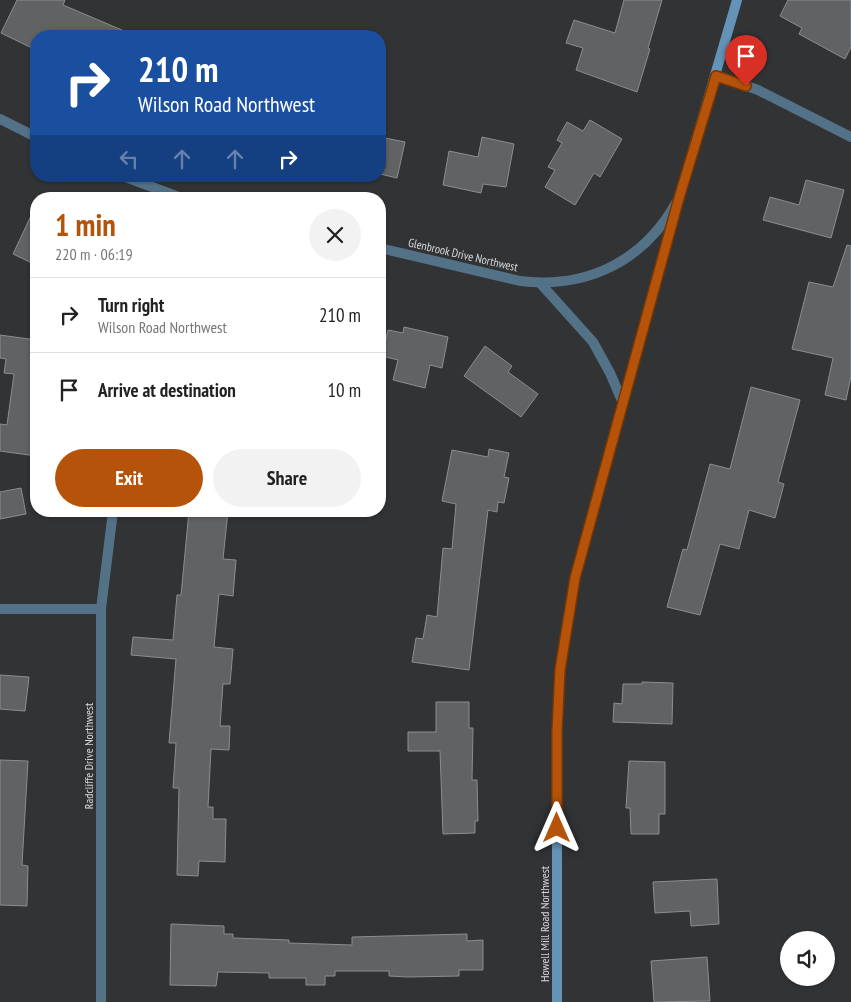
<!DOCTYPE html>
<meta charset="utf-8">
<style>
:root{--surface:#fff;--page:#f2f2f2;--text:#222;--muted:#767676;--line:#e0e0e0;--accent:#b45309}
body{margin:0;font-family:"PT Sans Narrow",sans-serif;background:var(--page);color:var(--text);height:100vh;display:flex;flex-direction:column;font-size:19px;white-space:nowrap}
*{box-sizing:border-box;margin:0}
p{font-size:16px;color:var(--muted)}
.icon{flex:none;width:28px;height:28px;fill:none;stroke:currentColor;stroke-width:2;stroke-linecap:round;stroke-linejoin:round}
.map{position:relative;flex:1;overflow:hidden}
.details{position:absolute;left:30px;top:192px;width:356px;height:325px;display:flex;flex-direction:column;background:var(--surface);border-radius:20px;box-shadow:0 1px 4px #0004}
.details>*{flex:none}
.top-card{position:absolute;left:30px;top:30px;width:356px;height:152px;border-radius:20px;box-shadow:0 1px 4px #0004;background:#1a4fa0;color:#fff;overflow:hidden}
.fabs{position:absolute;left:780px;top:931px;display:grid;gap:10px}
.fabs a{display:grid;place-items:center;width:55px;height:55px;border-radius:50%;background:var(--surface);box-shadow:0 1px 4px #0004;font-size:25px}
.pin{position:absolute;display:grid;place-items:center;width:42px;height:42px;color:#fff;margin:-51px -21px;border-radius:50% 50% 50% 0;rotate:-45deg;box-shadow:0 0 5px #0007}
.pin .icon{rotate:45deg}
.me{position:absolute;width:55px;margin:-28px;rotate:0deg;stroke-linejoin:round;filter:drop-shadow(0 0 4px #0008)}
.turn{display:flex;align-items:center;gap:18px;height:105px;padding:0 25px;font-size:22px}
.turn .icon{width:65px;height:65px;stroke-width:2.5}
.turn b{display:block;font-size:35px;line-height:42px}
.lanes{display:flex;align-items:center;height:48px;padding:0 25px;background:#0003;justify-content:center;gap:25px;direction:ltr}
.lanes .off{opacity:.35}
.round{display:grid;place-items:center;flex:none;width:52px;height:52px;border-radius:26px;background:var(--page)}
.summary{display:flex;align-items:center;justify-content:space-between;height:85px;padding:0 25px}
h1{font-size:30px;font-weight:800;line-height:38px;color:var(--accent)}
.cta{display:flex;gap:10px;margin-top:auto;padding:10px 25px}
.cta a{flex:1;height:58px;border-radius:30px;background:var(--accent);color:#fff;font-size:20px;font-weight:800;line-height:58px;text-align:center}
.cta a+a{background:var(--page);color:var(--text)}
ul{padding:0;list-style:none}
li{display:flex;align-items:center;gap:15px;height:75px;padding:0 25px;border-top:1px solid var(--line)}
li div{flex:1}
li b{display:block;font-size:19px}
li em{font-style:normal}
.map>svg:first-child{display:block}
.building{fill:#606264;stroke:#8b8e90}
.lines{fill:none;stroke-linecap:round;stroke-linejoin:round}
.street{stroke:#537288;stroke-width:10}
.secondary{stroke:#6394b7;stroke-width:10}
.route-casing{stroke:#753606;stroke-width:12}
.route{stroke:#b45309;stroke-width:9}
.labels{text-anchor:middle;stroke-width:5;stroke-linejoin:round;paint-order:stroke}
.street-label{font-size:12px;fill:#d5d7d8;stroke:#313335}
</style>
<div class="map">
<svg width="851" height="1002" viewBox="0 0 851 1002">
<rect width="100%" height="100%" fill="#313335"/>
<!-- building -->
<g class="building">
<polygon points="17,0 65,0 63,5 136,36 36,36 34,49 1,33"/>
<polygon points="624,0 662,0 648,48 650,49 637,92 576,70 583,48 566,43 574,20 615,33"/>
<polygon points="788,0 851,0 851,47 845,59 799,34 802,28 780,16"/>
<polygon points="590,120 622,139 600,177 594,173 575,205 545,187 555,170 548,167 562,143 557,140 567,122 583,131"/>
<polygon points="380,137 405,142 397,178 380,174"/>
<polygon points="482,137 514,144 506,187 483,184 481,193 443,185 449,151 478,157"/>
<polygon points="806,180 844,190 831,238 763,220 770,197 799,205"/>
<polygon points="36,205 36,265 13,254"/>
<polygon points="847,245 851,246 851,376 846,400 825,395 833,358 792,349 809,282 833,287"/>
<polygon points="404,327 448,337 442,368 430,365 425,388 393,380 398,360 382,356 388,330 403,333"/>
<polygon points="0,335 36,340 36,456 0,451 0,424 7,425 14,374 4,373 6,359 0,358"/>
<polygon points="485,346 512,366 508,372 538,394 521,417 464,376"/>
<polygon points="751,387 800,400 778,482 784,484 775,518 749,510 739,549 720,544 700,615 667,607 683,549 687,550 710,464 730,469"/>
<polygon points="489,449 509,453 504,477 509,478 504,503 498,502 497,512 488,510 469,670 412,662 416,638 423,639 427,615 437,617 443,548 452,549 456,504 442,501 452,450 488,457"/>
<polygon points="21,488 26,514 0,519 0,492"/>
<polygon points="189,511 228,511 223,559 236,560 233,596 219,594 214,647 233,649 230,684 223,684 220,726 230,726 229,750 211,749 208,807 213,807 213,819 226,819 225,862 199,861 198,876 177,875 179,788 173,788 176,743 169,743 176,659 131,655 133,637 173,640 177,595 181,595"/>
<polygon points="0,675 29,677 25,711 0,709"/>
<polygon points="642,682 673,683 672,724 613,722 614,703 622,704 623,684 642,684"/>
<polygon points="436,702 469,702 469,728 473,728 472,780 477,780 478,821 475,821 475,833 443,834 440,751 408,751 408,732 436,732"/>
<polygon points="0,760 28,761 22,865 28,866 27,906 0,905"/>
<polygon points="629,761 665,762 665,814 659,814 659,834 631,834 630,808 626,808"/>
<polygon points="717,879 719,924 691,926 690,911 655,913 653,882"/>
<polygon points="171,924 224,926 224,934 233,934 233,938 289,940 289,943 352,945 352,937 467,934 467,941 483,940 483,970 459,970 459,976 408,977 389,976 389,971 335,971 335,976 325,976 325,985 306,985 306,978 269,978 269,973 218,972 216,986 170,985"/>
<polygon points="707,957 710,1001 654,1002 651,961"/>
</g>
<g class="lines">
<!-- street -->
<g class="street">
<polyline points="716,75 758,90 851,137"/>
<polyline points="0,119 36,137"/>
<polyline points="123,176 184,199"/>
<path d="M380,248l140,33c66,8 123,-19 156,-78"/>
<polyline points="540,283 593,342 610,373 623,403"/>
<polyline points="0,609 101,609"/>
<polyline points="101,1002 101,609 113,511"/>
</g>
<!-- secondary -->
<polyline class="secondary" points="557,1002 557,731 560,670 575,577 679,198 737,0"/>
</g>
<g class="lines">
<defs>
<polyline id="route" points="557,828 557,731 560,670 575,578 679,198 716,76 746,86"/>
</defs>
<!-- route casing -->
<use href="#route" class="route-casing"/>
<!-- route -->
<use href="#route" class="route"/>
</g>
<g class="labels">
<!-- street labels -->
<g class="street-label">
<text transform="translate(463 255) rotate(13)" y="4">Glenbrook Drive Northwest</text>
<text transform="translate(89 756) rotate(-90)" y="4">Radcliffe Drive Northwest</text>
<text transform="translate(545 924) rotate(-90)" y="4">Howell Mill Road Northwest</text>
</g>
</g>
</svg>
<div class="fabs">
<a><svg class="icon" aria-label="sound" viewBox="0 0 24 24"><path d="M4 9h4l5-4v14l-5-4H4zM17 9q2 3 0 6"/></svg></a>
</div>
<div class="pin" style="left:746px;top:86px;background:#d93025"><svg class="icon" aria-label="arrive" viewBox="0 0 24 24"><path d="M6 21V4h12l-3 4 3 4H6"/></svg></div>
<svg class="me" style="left:557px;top:828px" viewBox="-20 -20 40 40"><path d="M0-17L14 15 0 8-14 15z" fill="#b45309" stroke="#fff" stroke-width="4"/></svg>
<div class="top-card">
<div class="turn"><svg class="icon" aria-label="right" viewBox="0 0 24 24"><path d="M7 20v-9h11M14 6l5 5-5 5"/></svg><div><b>210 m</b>Wilson Road Northwest</div></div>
<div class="lanes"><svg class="icon off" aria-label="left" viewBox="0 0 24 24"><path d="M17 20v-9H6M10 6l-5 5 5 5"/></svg><svg class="icon off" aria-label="ahead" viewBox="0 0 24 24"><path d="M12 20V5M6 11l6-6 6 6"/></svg><svg class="icon off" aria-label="ahead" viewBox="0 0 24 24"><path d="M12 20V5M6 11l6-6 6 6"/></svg><svg class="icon" aria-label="right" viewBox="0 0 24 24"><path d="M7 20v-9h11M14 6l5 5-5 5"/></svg></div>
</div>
<section class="details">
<div class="summary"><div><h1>1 min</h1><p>220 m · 06:19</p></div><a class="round"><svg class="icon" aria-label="close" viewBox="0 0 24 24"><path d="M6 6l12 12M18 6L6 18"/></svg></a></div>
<ul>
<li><svg class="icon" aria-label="right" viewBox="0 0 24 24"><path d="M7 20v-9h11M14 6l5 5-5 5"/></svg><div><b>Turn right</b><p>Wilson Road Northwest</p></div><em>210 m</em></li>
<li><svg class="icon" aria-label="arrive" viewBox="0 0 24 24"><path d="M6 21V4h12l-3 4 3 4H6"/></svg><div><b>Arrive at destination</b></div><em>10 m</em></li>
</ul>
<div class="cta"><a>Exit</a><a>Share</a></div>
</section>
</div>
